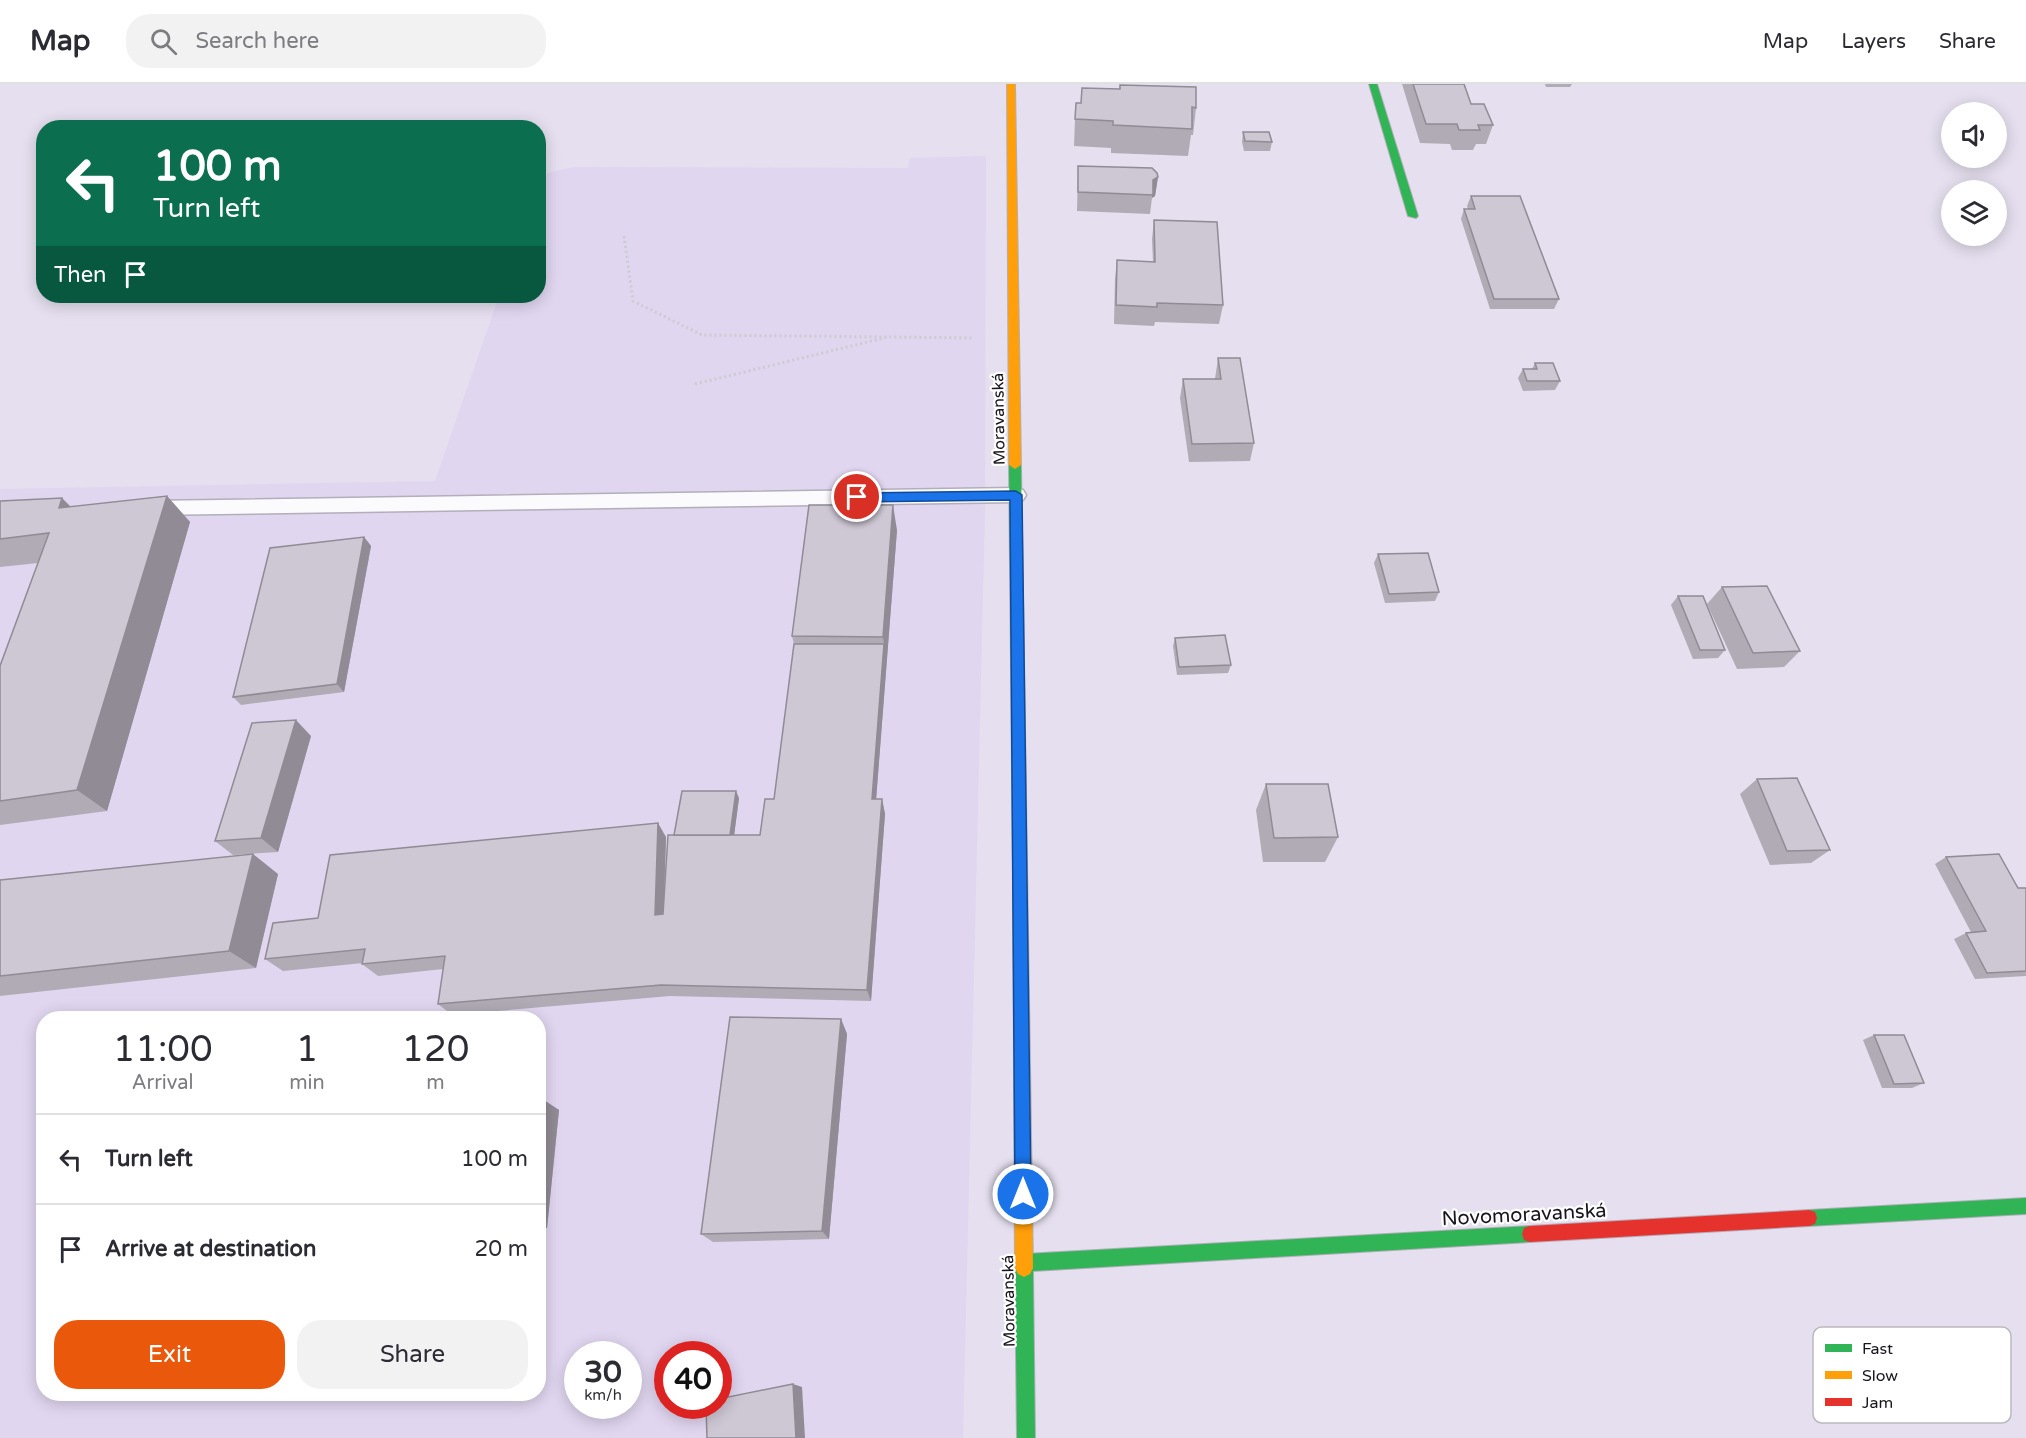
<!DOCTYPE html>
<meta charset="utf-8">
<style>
:root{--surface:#fff;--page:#f2f2f3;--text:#2b2b33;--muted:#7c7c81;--line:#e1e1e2;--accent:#ea580c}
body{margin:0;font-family:"Varela Round",sans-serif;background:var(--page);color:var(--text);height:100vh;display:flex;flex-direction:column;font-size:22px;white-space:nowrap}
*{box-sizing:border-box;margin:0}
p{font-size:20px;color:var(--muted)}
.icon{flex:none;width:33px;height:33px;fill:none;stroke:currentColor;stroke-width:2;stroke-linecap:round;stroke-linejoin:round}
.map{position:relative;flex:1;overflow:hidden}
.sheet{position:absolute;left:36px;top:927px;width:510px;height:390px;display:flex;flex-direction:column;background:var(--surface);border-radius:24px;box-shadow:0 3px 15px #0003}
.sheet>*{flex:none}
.top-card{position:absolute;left:36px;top:36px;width:510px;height:183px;border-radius:24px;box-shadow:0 3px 15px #0003;background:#0b6e4f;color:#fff;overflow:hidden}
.buttons{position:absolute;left:1941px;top:18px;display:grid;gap:12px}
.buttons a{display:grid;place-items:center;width:66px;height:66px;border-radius:50%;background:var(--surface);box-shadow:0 3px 15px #0003;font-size:30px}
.speed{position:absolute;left:564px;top:1257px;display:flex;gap:12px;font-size:30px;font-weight:700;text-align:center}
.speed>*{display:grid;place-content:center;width:78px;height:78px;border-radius:50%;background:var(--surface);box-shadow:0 3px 15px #0003;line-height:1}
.speed small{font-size:15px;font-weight:400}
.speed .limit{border:9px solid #d22;background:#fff;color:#111}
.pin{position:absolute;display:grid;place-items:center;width:51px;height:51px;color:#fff;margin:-26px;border:3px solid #fff;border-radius:50%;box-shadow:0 2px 6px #0007}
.me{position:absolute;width:66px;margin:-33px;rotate:0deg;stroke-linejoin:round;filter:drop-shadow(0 0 4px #0008)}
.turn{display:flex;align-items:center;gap:21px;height:126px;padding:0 18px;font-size:27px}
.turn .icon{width:78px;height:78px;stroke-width:2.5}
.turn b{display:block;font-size:42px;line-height:51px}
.then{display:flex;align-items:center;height:57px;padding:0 18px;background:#0003;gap:12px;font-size:22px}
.eta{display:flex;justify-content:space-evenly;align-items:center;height:102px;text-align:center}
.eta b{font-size:36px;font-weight:600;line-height:42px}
.primary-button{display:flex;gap:12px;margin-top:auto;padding:12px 18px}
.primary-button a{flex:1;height:69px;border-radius:24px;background:var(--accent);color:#fff;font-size:24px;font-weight:600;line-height:69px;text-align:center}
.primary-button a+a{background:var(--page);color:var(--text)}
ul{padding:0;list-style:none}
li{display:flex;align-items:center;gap:18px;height:90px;padding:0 18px;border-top:2px solid var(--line)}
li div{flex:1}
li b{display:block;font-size:22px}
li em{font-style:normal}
header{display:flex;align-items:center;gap:36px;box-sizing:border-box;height:84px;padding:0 30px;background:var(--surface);border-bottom:2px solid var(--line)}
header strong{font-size:28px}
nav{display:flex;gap:33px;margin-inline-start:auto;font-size:21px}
.search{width:420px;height:54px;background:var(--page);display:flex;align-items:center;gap:15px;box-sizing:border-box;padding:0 21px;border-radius:24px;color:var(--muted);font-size:22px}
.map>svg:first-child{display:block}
.built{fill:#e0d6f0;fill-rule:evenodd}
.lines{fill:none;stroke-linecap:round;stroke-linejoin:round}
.lane-casing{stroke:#b2aeba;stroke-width:3}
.fast-casing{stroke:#b2aeba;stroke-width:2}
.slow-casing{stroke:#b2aeba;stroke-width:2}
.jam-casing{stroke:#b2aeba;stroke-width:2}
.path{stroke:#cdcbd0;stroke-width:3;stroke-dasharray:2 3;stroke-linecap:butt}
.lane{fill:#fbfafd;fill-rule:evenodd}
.fast{fill:#30b455;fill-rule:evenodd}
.slow{fill:#ff9f0a;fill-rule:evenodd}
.jam{fill:#e5322d;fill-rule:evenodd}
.wall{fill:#b1abb6}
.shaded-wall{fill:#908b94}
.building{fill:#cec7d4;stroke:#908b94;stroke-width:1.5}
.route{fill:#1a73e8;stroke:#114b97;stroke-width:1.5}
.labels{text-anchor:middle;stroke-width:4.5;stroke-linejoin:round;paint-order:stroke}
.street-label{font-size:16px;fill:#19151e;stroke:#fff}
.near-street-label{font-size:20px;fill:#19151e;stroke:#fff}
.key{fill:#fff;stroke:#bab9bc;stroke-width:1.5}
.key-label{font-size:16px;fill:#19151e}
</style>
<header>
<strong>Map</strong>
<div class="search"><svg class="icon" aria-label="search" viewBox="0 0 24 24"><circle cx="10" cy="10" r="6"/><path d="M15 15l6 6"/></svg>Search here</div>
<nav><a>Map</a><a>Layers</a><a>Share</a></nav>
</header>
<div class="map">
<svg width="2026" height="1354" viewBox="0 0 2026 1354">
<rect width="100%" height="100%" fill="#e5dfef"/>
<!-- built -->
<path class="built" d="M986,72l-1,354 -22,928h-963v-949l435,-8 64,-185h39l1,-113 9,-10 25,-6 335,1 2,-10zM44,934h494v376h-494zM578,1270h50v52h-50zM668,1270h50v52h-50z"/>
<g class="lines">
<defs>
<polygon id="lane" points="1016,404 1023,406 1026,411 1023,416 1016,418 148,431 141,429 138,424 141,419 148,417"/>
<g id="fast">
<polygon points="1369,0 1377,0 1418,132 1416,134 1408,132"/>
<polygon points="1015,377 1021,381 1027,780 1025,785 1020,786 1015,785 1013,780 1009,381"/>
<polygon points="2026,1114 2026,1130 1809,1142 1803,1140 1801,1134 1803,1128 1809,1126"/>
<polygon points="1530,1142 1536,1144 1538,1150 1536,1156 1530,1158 1033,1187 1035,1354 1017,1354 1015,1179 1018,1173 1024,1170"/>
</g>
<g id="slow">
<polygon points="1007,0 1015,0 1021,381 1015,385 1009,381"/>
<polygon points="1020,774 1025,775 1027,780 1033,1184 1030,1190 1024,1193 1018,1190 1015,1184 1013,780 1015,775"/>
</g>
<polygon id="jam" points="1809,1126 1815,1128 1817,1134 1815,1140 1809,1142 1530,1158 1524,1156 1522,1150 1524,1144 1530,1142"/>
</defs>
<!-- lane casing -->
<use href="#lane" class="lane-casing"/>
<!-- fast casing -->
<use href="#fast" class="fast-casing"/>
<!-- slow casing -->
<use href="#slow" class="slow-casing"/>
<!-- jam casing -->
<use href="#jam" class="jam-casing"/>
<!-- path -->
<g class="path">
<polyline points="624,152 633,217 702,251 888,253"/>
<polyline points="695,300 888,253 974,254"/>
</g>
<!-- lane -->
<use href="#lane" class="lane"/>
<!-- fast -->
<use href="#fast" class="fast"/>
<!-- slow -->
<use href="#slow" class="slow"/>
<!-- jam -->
<use href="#jam" class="jam"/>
</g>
<!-- wall -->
<g class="wall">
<polygon points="1402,0 1464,0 1471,20 1493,41 1486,60 1476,60 1473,66 1452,66 1450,60 1420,59"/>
<polygon points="1545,0 1572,0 1570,3 1546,3"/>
<polygon points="1120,1 1196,24 1193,51 1191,51 1188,72 1111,69 1111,64 1074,62 1075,35 1081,19 1119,5"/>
<polygon points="1243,48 1272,58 1270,67 1244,67 1242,58"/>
<polygon points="1078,82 1158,93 1155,112 1152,114 1150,130 1077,127"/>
<polygon points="1471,112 1559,215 1554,225 1490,225 1461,135 1464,125 1468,125 1467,122"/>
<polygon points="1154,136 1223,221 1219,240 1155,238 1154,242 1114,240 1115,195 1117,176 1153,178 1152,155"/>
<polygon points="1218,274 1254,359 1250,377 1189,378 1180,314 1183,295 1215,295"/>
<polygon points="1535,279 1560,297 1555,306 1523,307 1518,294 1523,285 1532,285"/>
<polygon points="167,412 190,438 107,727 0,741 0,582 38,479 0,483 0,417 71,423"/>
<polygon points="897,446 876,715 882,715 885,730 871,917 670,912 452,931 438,920 443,885 378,892 362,880 363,879 283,887 265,875 318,834 666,753 664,817 674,751 739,714 734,751 760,751 774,715 794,560 792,552"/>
<polygon points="364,453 371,462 344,608 241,621 233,613"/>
<polygon points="1378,470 1439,508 1435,517 1385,519 1374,479"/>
<polygon points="1722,503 1800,567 1784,583 1737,585 1707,520"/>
<polygon points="1678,512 1725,566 1718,574 1693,575 1671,521"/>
<polygon points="1175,554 1231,581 1228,589 1177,591 1173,562"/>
<polygon points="311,652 278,768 233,771 215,757"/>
<polygon points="1757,695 1830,766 1811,779 1770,781 1740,710"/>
<polygon points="1266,700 1338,753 1325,778 1263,778 1256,726"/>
<polygon points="1946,773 2018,804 2026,804 2026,892 1975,895 1954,855 1966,849 1971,848 1935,780"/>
<polygon points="278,790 256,884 0,912 0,796"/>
<polygon points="841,935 847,950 829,1155 713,1158 701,1150"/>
<polygon points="1874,951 1924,999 1912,1004 1882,1004 1863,956"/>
<polygon points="538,1014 559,1026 547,1144 538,1145"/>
</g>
<!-- shaded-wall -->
<g class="shaded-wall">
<polygon points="1158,93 1155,112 1152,114 1153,96"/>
<polygon points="167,412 190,438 107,727 77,706"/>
<polygon points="62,414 88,440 59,424"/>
<polygon points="893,421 897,446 875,730 872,715 884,560 883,553"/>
<polygon points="364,453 371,462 344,608 337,600"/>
<polygon points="296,636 311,652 278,768 261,754"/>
<polygon points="736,707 739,714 733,760 729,753"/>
<polygon points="882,715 885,730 871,917 867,906"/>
<polygon points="658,739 666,753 663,844 655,831"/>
<polygon points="253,770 278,790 256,884 229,867"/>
<polygon points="841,935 847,950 829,1155 822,1147"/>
<polygon points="541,1014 559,1026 547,1144 538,1140 538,1041"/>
<polygon points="793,1300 802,1303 805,1354 796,1354"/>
</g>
<!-- building -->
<g class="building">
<polygon points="1413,0 1464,0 1471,20 1484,20 1493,41 1478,41 1480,46 1459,46 1457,40 1426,40"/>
<polygon points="1120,1 1196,3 1196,24 1192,23 1192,45 1113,41 1113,37 1075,35 1076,19 1081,19 1082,4 1120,5"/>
<polygon points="1243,48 1269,48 1272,58 1245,57"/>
<polygon points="1078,82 1152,84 1157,89 1158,93 1153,96 1153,111 1078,108"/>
<polygon points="1471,112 1520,112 1559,215 1494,215 1464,125 1475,125"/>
<polygon points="1154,136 1217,138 1223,221 1157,219 1157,223 1116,221 1117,176 1155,178"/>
<polygon points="1218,274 1240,274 1254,359 1192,360 1183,295 1221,295"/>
<polygon points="1535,279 1553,279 1560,297 1527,297 1523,285 1537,285"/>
<polygon points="167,412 77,706 0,717 0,582 49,449 0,455 0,417 62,414 59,424"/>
<polygon points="809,421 893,421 883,553 792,552"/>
<polygon points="364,453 337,600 233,613 270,464"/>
<polygon points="1428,469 1439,508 1389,510 1378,470"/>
<polygon points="1767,502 1800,567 1753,569 1722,503"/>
<polygon points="1678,512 1703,512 1725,566 1700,566"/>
<polygon points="1225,551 1231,581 1179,583 1175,554"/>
<polygon points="794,560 884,560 872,715 882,715 867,906 661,901 438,920 445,872 362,880 365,865 265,875 273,839 318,834 330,771 658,739 655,831 663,830 668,751 760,751 765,715 774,715"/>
<polygon points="296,636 261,754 215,757 252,639"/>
<polygon points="1797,694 1830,766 1787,767 1757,695"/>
<polygon points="1266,700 1328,700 1338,753 1274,754"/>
<polygon points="682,707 736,707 730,751 674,751"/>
<polygon points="253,770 229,867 0,892 0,796"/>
<polygon points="1999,770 2018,804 2026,804 2026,887 1987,889 1966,849 1986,847 1946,773"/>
<polygon points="730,933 841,935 822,1147 701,1150"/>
<polygon points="1874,951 1904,951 1924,999 1894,1000"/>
<polygon points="538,1014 541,1014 538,1041"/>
<polygon points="793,1300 796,1354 707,1354 706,1322 718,1322 718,1315"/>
</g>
<!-- route -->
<polygon class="route" points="1016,407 1022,411 1031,1110 1029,1115 1023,1118 1017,1115 1015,1110 1010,416 857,418 851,413 857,409"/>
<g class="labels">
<!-- street labels -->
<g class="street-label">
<text transform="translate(998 335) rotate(-91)" y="6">Moravanská</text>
<text transform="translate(1008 1217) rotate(-91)" y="6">Moravanská</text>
</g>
<!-- near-street labels -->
<g class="near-street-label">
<text transform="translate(1524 1130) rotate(-3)" y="7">Novomoravanská</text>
</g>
</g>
<!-- legend -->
<rect x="1813" y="1243" width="198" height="96" rx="9" class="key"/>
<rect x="1825" y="1260" width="27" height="8" fill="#30b455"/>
<rect x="1825" y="1287" width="27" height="8" fill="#ff9f0a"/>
<rect x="1825" y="1314" width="27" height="8" fill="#e5322d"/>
<g class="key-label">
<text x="1862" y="1270">Fast</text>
<text x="1862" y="1297">Slow</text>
<text x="1862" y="1324">Jam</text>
</g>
</svg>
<div class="buttons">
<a><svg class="icon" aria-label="sound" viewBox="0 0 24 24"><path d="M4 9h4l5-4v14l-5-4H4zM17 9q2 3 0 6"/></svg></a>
<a><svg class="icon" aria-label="layers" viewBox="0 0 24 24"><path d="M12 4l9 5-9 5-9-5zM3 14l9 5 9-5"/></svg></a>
</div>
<div class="speed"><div>30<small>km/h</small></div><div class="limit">40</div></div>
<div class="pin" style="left:857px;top:413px;background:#d93025"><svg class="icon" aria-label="arrive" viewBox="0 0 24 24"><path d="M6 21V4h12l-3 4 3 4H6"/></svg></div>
<svg class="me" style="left:1023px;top:1110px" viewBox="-20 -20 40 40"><circle r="17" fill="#1a73e8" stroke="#fff" stroke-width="3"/><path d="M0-11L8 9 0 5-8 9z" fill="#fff"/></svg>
<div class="top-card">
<div class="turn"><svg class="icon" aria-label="left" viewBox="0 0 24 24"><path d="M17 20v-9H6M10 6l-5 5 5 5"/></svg><div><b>100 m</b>Turn left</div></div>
<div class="then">Then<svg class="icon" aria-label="arrive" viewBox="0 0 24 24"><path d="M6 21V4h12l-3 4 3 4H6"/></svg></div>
</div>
<section class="sheet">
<div class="eta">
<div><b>11:00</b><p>Arrival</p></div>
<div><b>1</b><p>min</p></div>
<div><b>120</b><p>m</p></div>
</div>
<ul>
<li><svg class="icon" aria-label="left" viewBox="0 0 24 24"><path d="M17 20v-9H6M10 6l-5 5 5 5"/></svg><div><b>Turn left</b></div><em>100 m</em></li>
<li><svg class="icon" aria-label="arrive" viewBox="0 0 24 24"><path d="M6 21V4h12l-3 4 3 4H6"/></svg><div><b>Arrive at destination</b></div><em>20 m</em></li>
</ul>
<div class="primary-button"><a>Exit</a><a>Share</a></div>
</section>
</div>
